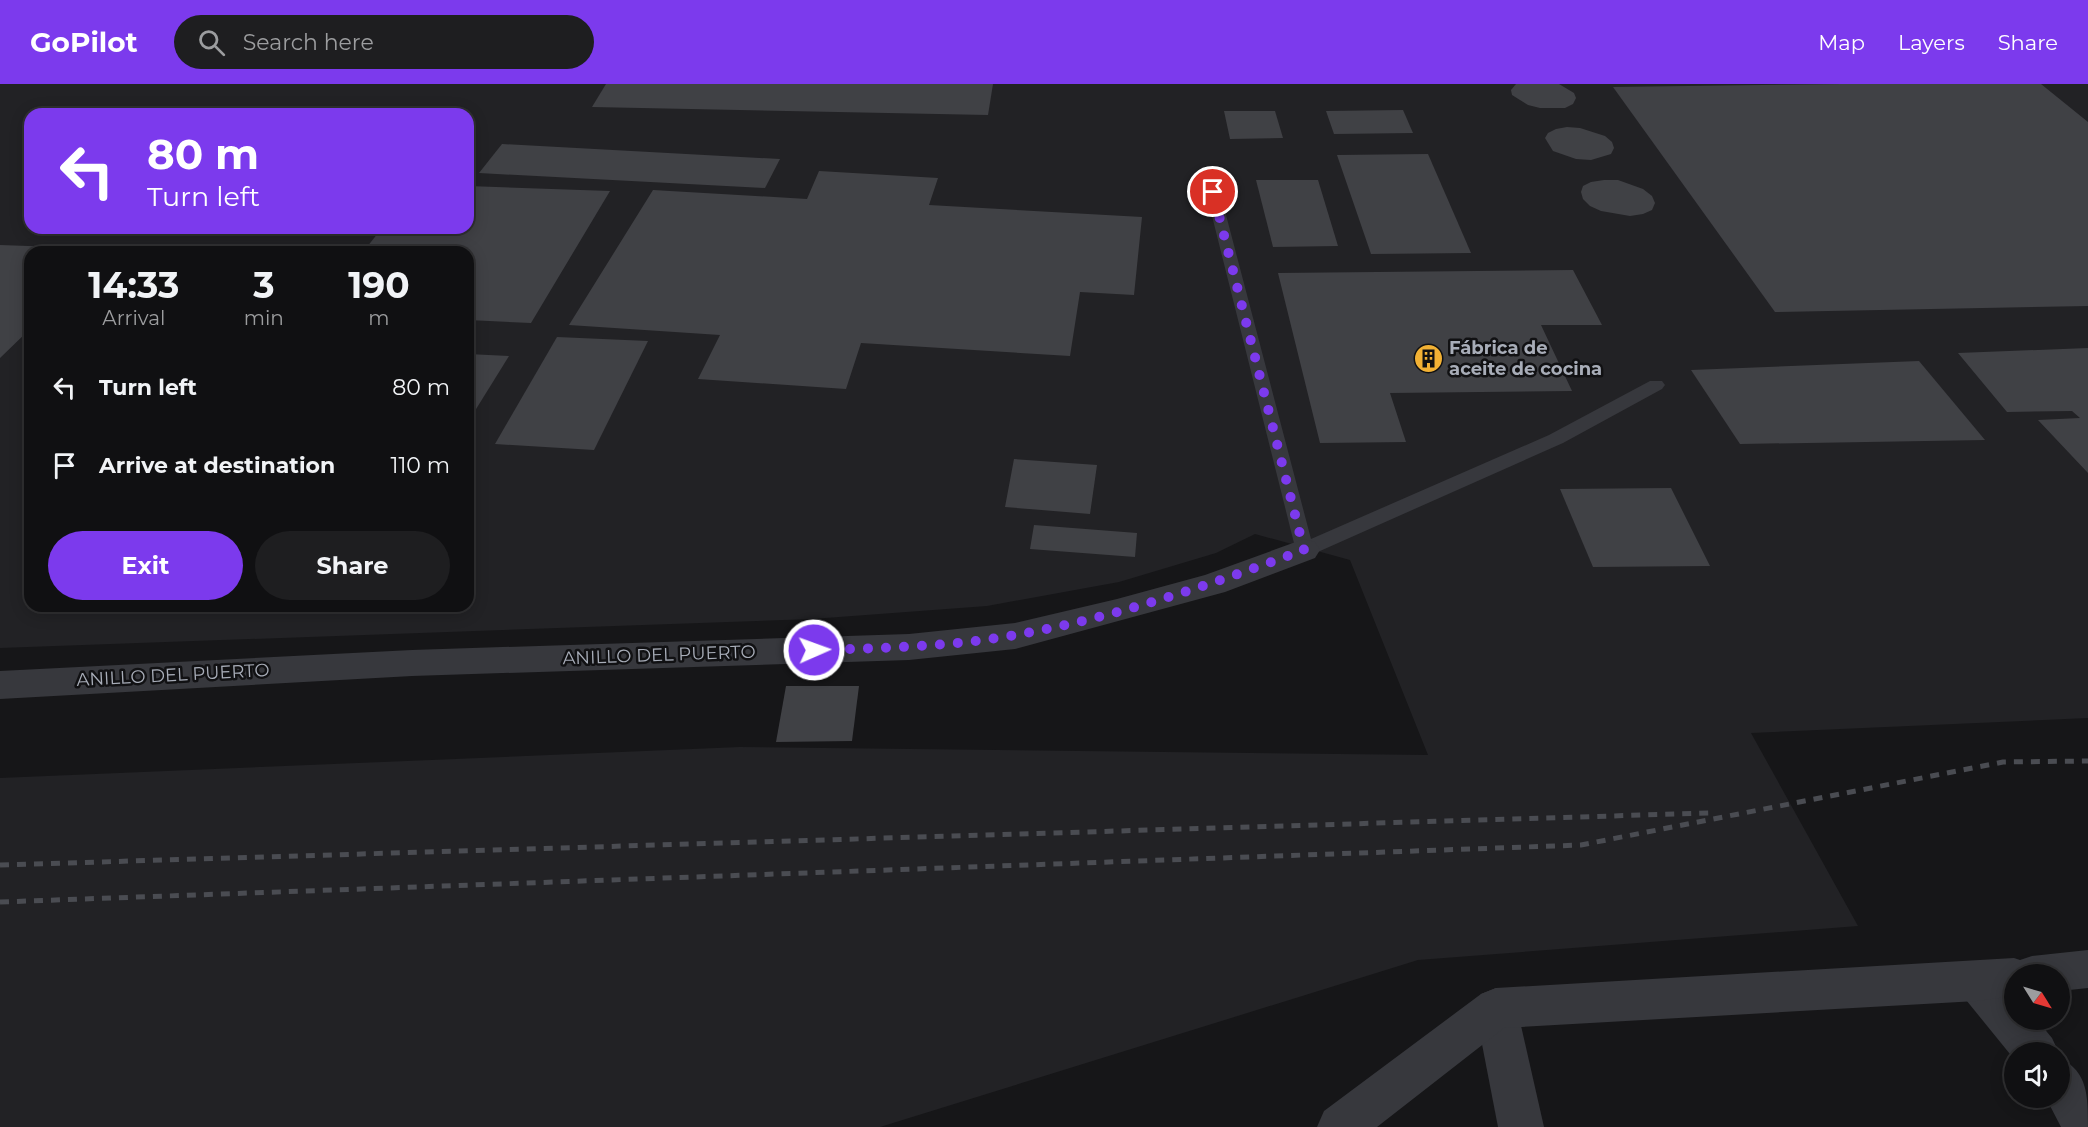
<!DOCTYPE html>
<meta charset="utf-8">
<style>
:root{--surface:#101012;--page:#1e1e20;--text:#f1f3f6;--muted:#9c9d9f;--line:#303032;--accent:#7c3aed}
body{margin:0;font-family:Montserrat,sans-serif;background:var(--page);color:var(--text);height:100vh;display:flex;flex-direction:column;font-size:22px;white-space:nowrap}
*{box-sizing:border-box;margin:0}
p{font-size:20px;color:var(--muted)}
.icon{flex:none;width:33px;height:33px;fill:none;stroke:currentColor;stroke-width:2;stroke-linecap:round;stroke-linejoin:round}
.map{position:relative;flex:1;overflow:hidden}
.drawer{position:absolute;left:24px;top:162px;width:450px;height:366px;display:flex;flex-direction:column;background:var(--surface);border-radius:18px;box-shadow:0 3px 15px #0003,0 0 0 2px var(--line)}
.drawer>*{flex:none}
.top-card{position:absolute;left:24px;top:24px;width:450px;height:126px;border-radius:18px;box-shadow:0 3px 15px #0003,0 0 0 2px var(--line);background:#7c3aed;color:#fff;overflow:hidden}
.needle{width:39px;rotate:127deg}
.buttons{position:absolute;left:2004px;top:880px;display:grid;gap:12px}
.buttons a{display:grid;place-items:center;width:66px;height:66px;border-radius:50%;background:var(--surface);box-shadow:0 3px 15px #0003,0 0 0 2px var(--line);font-size:30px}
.pin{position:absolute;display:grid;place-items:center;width:51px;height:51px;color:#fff;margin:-26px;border:3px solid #fff;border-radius:50%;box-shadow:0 2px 6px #0007}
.me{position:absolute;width:66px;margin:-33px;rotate:88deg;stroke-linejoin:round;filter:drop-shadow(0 0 4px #0008)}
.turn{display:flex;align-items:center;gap:21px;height:126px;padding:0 24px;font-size:27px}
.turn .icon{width:78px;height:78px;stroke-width:2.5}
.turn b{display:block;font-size:42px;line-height:51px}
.eta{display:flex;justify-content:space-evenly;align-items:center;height:102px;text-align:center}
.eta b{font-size:36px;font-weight:700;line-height:42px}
.action{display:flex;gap:12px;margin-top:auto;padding:12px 24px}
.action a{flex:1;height:69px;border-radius:36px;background:var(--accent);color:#fff;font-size:24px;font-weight:700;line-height:69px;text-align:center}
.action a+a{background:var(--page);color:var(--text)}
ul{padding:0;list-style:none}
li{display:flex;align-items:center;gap:18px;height:78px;padding:0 24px}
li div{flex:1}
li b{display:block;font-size:22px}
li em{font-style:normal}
header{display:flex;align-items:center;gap:36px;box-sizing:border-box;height:84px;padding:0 30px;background:var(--accent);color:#fff}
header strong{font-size:28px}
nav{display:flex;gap:33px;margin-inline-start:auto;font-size:21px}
.search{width:420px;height:54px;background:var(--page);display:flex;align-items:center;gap:15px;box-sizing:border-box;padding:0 21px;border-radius:33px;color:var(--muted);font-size:22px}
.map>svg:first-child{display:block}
.built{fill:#222225;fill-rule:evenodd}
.building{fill:#404145}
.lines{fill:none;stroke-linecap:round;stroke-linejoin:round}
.service{fill:#37383d;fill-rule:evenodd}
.minor{fill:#37383d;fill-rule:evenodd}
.tertiary{fill:#37383d;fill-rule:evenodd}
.rail{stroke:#4a4c52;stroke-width:5;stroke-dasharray:9 8;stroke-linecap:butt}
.route{stroke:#7c3aed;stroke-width:10;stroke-dasharray:0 18}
.labels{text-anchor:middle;stroke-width:5;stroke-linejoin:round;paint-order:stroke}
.poi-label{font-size:18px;font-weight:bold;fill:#a8adb8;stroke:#111113;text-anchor:start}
.street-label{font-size:18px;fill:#a8adb8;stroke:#111113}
</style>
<header>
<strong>GoPilot</strong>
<div class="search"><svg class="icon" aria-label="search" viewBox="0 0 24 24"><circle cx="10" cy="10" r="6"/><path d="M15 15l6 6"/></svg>Search here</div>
<nav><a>Map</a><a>Layers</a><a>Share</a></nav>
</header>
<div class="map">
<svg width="2088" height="1043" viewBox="0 0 2088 1043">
<rect width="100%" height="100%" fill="#161618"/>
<!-- built -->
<path class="built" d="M0,0h2088v634l-337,15 107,193 -440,34 -538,167h-880v-349l740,-31 688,8 -78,-195 -95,-26 -39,19 -97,29 -132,24 -175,13 -812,29zM30,30h438v114h-438zM30,168h438v354h-438z"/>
<!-- building -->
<g class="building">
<polygon points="606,0 993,0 988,31 592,23"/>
<polygon points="1516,0 1559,0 1574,9 1576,14 1573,20 1565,24 1540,24 1528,21 1512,11 1511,6"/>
<polygon points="1842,0 2041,0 2088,38 2088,222 1775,228 1613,3"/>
<polygon points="1403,26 1413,49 1334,50 1326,27"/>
<polygon points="1224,27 1275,27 1283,54 1230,55"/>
<polygon points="1567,43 1580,44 1605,52 1612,58 1614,64 1611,70 1591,76 1576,75 1553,67 1545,54 1548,49 1556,45"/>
<polygon points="502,60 780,75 765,104 479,89"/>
<polygon points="1428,70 1471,169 1371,170 1337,71"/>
<polygon points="819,87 938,94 929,121 1142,133 1134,211 1080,208 1070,272 861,259 846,305 698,295 720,251 569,241 653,106 807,115"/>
<polygon points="1256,96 1318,96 1338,162 1273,163"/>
<polygon points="1604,96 1618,96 1643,105 1652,112 1655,119 1652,126 1643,130 1630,132 1601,127 1590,122 1583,115 1581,108 1583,102 1591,98"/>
<polygon points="468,102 610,107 531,239 468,236 468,168 363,168 382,144 468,144"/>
<polygon points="0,161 113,165 110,168 30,168 30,245 0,274"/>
<polygon points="1573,186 1602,241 1541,241 1572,307 1390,309 1406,358 1320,359 1278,189"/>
<polygon points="557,253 648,257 594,366 495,360"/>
<polygon points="2088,264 2088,389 2038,336 2080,334 2072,327 2007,328 1958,269"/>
<polygon points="468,270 509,272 468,338"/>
<polygon points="1919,277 1985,356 1740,360 1691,286"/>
<polygon points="1014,375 1097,381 1090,430 1005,423"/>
<polygon points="1671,404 1710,482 1593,483 1560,405"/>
<polygon points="1034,441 1137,449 1135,473 1030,465"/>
<polygon points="786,602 859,602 852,657 776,658"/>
</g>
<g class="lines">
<!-- service -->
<polygon class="service" points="1213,104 1220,108 1311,455 1549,351 1650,297 1662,297 1665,301 1662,305 1563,359 1311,471 1304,473 1297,471 1206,108"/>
<!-- minor -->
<g class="minor">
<polygon points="1977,877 1992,883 2014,910 2014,936 2037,936 2052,954 2059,969 2014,969 2014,975 1962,911 1956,897 1962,883"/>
<polygon points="1496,904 1511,910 1517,924 1544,1043 1498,1043 1475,924 1481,910"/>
<path d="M2060,974c28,14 28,38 28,69h-27l-15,-29h14z"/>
</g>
<!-- tertiary -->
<g class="tertiary">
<polygon points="1304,455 1315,458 1320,466 1315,474 1225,508 1015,565 909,576 412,592 0,615 0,587 412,566 909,550 1015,539 1117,515 1205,491"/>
<polygon points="2088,866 2088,904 2060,907 2060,891 2014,891 2014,912 1977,917 1504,944 1377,1043 1317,1043 1324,1027 1481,910 1496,904 2014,874 2020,876 2032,872"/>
</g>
<!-- rail -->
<g class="rail">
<polyline points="0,781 1709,729"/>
<polyline points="0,818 1581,761 2003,678 2088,677"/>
</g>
</g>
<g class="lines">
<!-- route -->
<path class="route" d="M814,566c67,-2 135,-3 201,-15 99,-17 195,-50 289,-85l-91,-358"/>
</g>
<!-- icons -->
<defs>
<symbol id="building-disc" viewBox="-11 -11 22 22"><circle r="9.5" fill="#f2b134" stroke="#111113"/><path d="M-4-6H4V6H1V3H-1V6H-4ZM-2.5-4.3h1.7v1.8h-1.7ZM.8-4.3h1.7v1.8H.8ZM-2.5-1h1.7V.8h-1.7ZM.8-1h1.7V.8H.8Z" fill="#111"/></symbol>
</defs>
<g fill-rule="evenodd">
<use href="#building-disc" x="1412" y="258" width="33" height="33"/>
</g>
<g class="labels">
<!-- poi labels -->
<g class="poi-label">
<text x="1449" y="270">Fábrica de<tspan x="1449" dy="21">aceite de cocina</tspan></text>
</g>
<!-- street labels -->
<g class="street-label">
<text transform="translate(659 571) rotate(-2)" y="6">ANILLO DEL PUERTO</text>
<text transform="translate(173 591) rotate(-3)" y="6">ANILLO DEL PUERTO</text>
</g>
</g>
</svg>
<div class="buttons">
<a><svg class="needle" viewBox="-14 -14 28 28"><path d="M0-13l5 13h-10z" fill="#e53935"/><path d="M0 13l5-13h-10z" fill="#9c9d9f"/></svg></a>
<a><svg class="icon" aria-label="sound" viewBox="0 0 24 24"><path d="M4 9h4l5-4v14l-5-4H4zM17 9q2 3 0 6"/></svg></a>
</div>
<div class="pin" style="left:1213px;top:108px;background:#d93025"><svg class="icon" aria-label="arrive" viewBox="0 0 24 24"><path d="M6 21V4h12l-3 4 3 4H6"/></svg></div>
<svg class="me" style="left:814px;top:566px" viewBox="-20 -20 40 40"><circle r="17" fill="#7c3aed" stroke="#fff" stroke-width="3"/><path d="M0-11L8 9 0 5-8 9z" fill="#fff"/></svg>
<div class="top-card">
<div class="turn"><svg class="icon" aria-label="left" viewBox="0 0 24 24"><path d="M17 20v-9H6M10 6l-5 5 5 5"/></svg><div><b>80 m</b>Turn left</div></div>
</div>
<section class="drawer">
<div class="eta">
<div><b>14:33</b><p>Arrival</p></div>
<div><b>3</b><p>min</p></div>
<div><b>190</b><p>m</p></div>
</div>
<ul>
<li><svg class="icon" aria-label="left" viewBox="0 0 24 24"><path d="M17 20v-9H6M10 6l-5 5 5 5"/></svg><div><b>Turn left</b></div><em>80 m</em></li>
<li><svg class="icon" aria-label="arrive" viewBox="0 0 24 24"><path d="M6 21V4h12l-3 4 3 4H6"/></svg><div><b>Arrive at destination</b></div><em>110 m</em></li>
</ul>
<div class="action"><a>Exit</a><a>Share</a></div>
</section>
</div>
